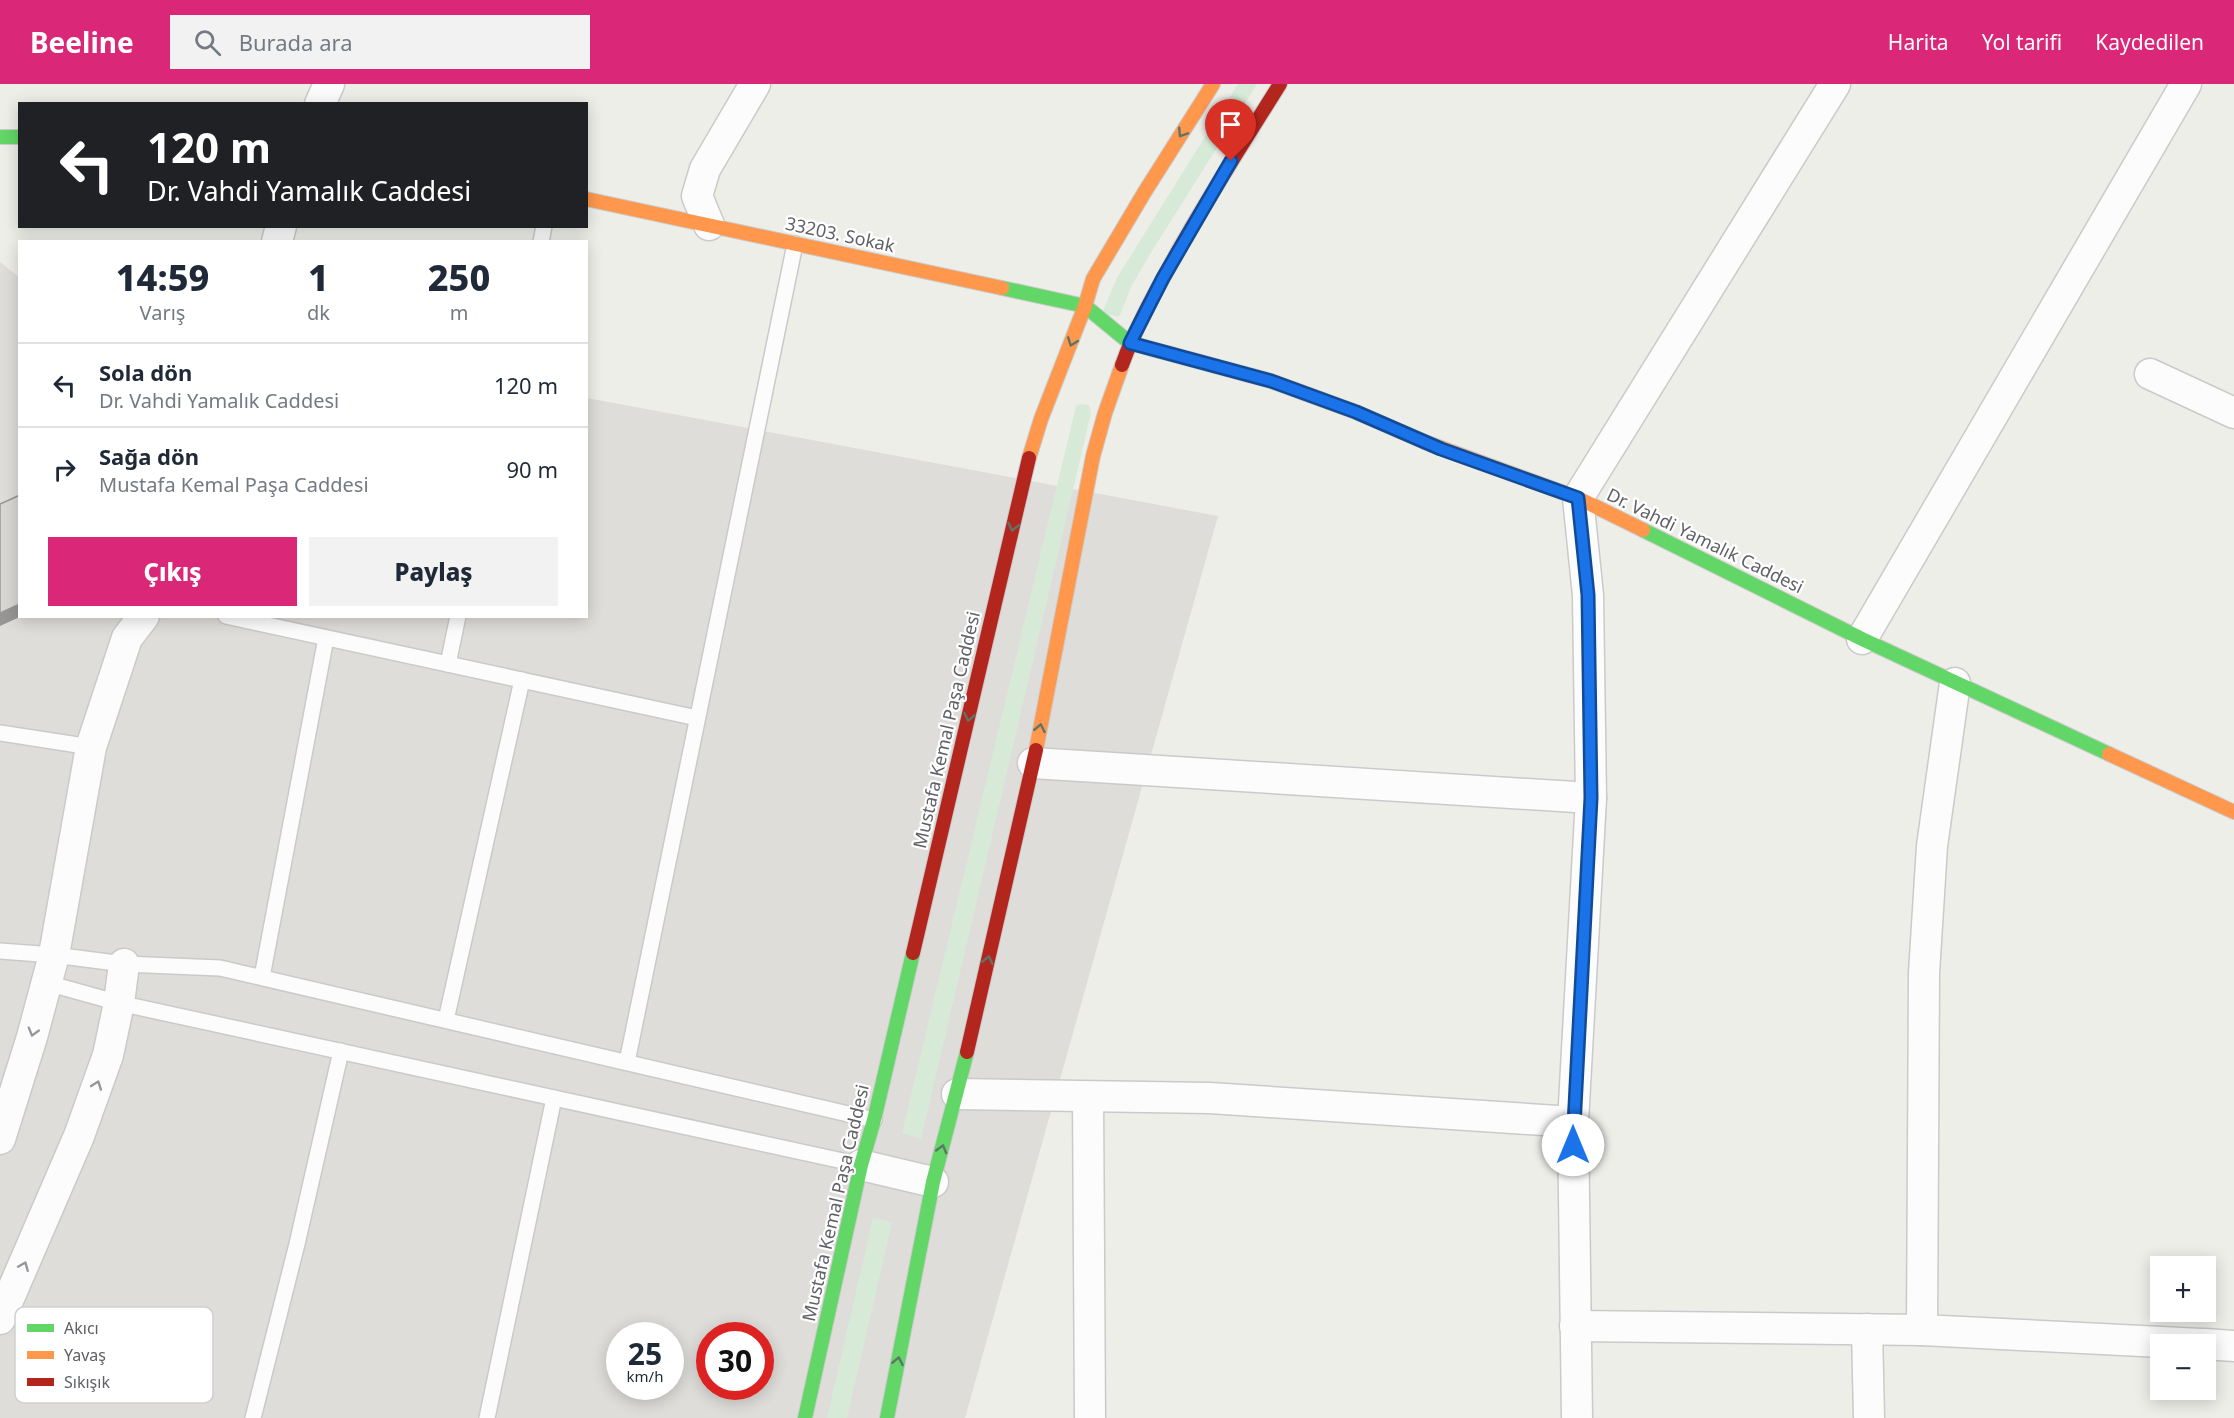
<!DOCTYPE html>
<html lang="tr">
<meta charset="utf-8">
<style>
:root{--surface:#fff;--page:#f2f2f3;--text:#1f2937;--muted:#747a83;--line:#e0e1e3;--accent:#db2777}
body{margin:0;font-family:"Noto Sans",sans-serif;background:var(--page);color:var(--text);height:100vh;display:flex;flex-direction:column;font-size:22px;white-space:nowrap}
*{box-sizing:border-box;margin:0}
p{font-size:20px;color:var(--muted)}
.icon{flex:none;width:33px;height:33px;fill:none;stroke:currentColor;stroke-width:2;stroke-linecap:round;stroke-linejoin:round}
.map{position:relative;flex:1;overflow:hidden}
.drawer{position:absolute;left:18px;top:156px;width:570px;height:378px;display:flex;flex-direction:column;background:var(--surface);border-radius:0px;box-shadow:0 3px 15px #0003}
.drawer>*{flex:none}
.hud{position:absolute;left:18px;top:18px;width:570px;height:126px;border-radius:0px;box-shadow:0 3px 15px #0003;background:#202124;color:#fff;overflow:hidden}
.controls{position:absolute;left:2150px;top:1172px;display:grid;gap:12px}
.controls a{display:grid;place-items:center;width:66px;height:66px;border-radius:0px;background:var(--surface);box-shadow:0 3px 15px #0003;font-size:30px}
.speed{position:absolute;left:606px;top:1238px;display:flex;gap:12px;font-size:30px;font-weight:700;text-align:center}
.speed>*{display:grid;place-content:center;width:78px;height:78px;border-radius:50%;background:var(--surface);box-shadow:0 3px 15px #0003;line-height:1}
.speed small{font-size:15px;font-weight:400}
.speed .limit{border:9px solid #d22;background:#fff;color:#111}
.pin{position:absolute;display:grid;place-items:center;width:51px;height:51px;color:#fff;margin:-62px -26px;border-radius:50% 50% 50% 0;rotate:-45deg;box-shadow:0 0 6px #0007}
.pin .icon{rotate:45deg}
.me{position:absolute;width:66px;margin:-33px;rotate:0deg;stroke-linejoin:round;filter:drop-shadow(0 0 4px #0008)}
.turn{display:flex;align-items:center;gap:21px;height:126px;padding:0 30px;font-size:27px}
.turn .icon{width:78px;height:78px;stroke-width:2.5}
.turn b{display:block;font-size:42px;line-height:51px}
.eta{display:flex;justify-content:space-evenly;align-items:center;height:102px;text-align:center}
.eta b{font-size:36px;font-weight:800;line-height:42px}
.primary-button{display:flex;gap:12px;margin-top:auto;padding:12px 30px}
.primary-button a{flex:1;height:69px;border-radius:0px;background:var(--accent);color:#fff;font-size:24px;font-weight:800;line-height:69px;text-align:center}
.primary-button a+a{background:var(--page);color:var(--text)}
ul{padding:0;list-style:none}
li{display:flex;align-items:center;gap:18px;height:84px;padding:0 30px;border-top:2px solid var(--line)}
li div{flex:1}
li b{display:block;font-size:22px}
li em{font-style:normal}
header{display:flex;align-items:center;gap:36px;box-sizing:border-box;height:84px;padding:0 30px;background:var(--accent);color:#fff}
header strong{font-size:28px}
nav{display:flex;gap:33px;margin-inline-start:auto;font-size:21px}
.search{width:420px;height:54px;background:var(--page);display:flex;align-items:center;gap:15px;box-sizing:border-box;padding:0 21px;border-radius:0px;color:var(--muted);font-size:22px}
.map>svg:first-child{display:block}
.industrial{fill:#deddd9;fill-rule:evenodd}
.green{fill:#d7ead8}
.lines{fill:none;stroke-linecap:round;stroke-linejoin:round}
.lane-casing{stroke:#cacaca;stroke-width:18}
.street-casing{stroke:#cacaca;stroke-width:33}
.fast-casing{stroke:#cbcbcb;stroke-width:16}
.slow-casing{stroke:#cbcbcb;stroke-width:16}
.jam-casing{stroke:#cbcbcb;stroke-width:16}
.lane{stroke:#fcfcfc;stroke-width:15}
.street{stroke:#fcfcfc;stroke-width:30}
.fast{stroke:#63d668;stroke-width:14}
.slow{stroke:#ff974d;stroke-width:14}
.jam{stroke:#b3261e;stroke-width:14}
.shaded-wall{fill:#979694}
.building{fill:#d8d7d4;stroke:#979694;stroke-width:1.5}
.oneway{stroke:#607367}
.oneway2{stroke:#96979b}
.route-casing{stroke:#114b97;stroke-width:15}
.route{stroke:#1a73e8;stroke-width:10}
.labels{text-anchor:middle;stroke-width:4.5;stroke-linejoin:round;paint-order:stroke}
.street-label{font-size:18px;fill:#5f6167;stroke:#fff}
.key{fill:#fff;stroke:#cfd0d1;stroke-width:1.5}
.key-label{font-size:16px;fill:#5f6167}
</style>
<header>
<strong>Beeline</strong>
<div class="search"><svg class="icon" aria-label="search" viewBox="0 0 24 24"><circle cx="10" cy="10" r="6"/><path d="M15 15l6 6"/></svg>Burada ara</div>
<nav><a>Harita</a><a>Yol tarifi</a><a>Kaydedilen</a></nav>
</header>
<div class="map">
<svg width="2234" height="1334" viewBox="0 0 2234 1334">
<rect width="100%" height="100%" fill="#eeeee9"/>
<!-- industrial -->
<path class="industrial" d="M0,178l19,15 1,339h566l1,-218 631,118 -253,902h-965zM620,1251h50v51h-50zM710,1251h50v51h-50z"/>
<!-- green -->
<g class="green">
<polygon points="1238,0 1257,0 1147,175 1132,201 1119,233 1102,229 1118,192"/>
<polygon points="1082,320 1089,321 1091,329 921,1055 902,1049 1076,322"/>
<polygon points="873,1134 892,1138 847,1334 827,1334"/>
</g>
<g class="lines">
<defs>
<g id="lane">
<polyline points="541,158 544,142"/>
<polyline points="226,532 697,634"/>
<polyline points="448,580 458,532"/>
<polyline points="0,649 91,663"/>
<polyline points="0,867 54,871 124,880 220,884 874,1036"/>
<polyline points="262,893 326,554"/>
<polyline points="47,899 119,919 861,1081"/>
<polyline points="446,936 522,596"/>
<polyline points="627,978 795,160"/>
<polyline points="253,1334 297,1160 341,967"/>
<polyline points="487,1334 554,1014"/>
</g>
<g id="street">
<polyline points="320,20 329,0"/>
<polyline points="709,141 697,112 705,85 755,0"/>
<polyline points="277,158 281,142"/>
<polyline points="2150,290 2234,329"/>
<polyline points="1862,555 2186,0"/>
<polyline points="1033,679 1591,714"/>
<polyline points="957,1010 1210,1014 1573,1038"/>
<polyline points="1088,1013 1090,1334"/>
<polyline points="0,1055 32,953 54,871 91,663 127,554 144,532"/>
<polyline points="861,1081 933,1098"/>
<polyline points="0,1235 79,1052 108,971 119,919 124,880"/>
<polyline points="1575,1242 1922,1246 2201,1260"/>
<polyline points="1867,1245 1869,1334"/>
<polyline points="1922,1246 1924,889 1932,762 1955,599"/>
<polyline points="2205,1260 2234,1262"/>
<polyline points="1577,1334 1573,1038 1591,714 1588,511 1578,414 1835,0"/>
</g>
<g id="fast">
<polyline points="0,53 20,53"/>
<polyline points="1002,204 1085,222 1130,259 1271,297 1356,328 1425,358"/>
<polyline points="1643,446 1862,555 2109,670"/>
<polyline points="805,1334 861,1081 874,1036 913,869"/>
<polyline points="887,1334 933,1098 967,968"/>
</g>
<g id="slow">
<polyline points="586,115 1002,204"/>
<polyline points="1425,358 1578,414 1643,446"/>
<polyline points="1029,374 1041,335 1085,222 1093,195 1144,109 1213,0"/>
<polyline points="1036,666 1093,372 1105,329 1122,281"/>
<polyline points="2109,670 2234,728"/>
</g>
<g id="jam">
<path d="M1122,281c14,-39 35,-76 55,-112 32,-57 68,-113 103,-169"/>
<polyline points="913,869 1029,374"/>
<polyline points="967,968 1036,666"/>
</g>
</defs>
<!-- lane casing -->
<use href="#lane" class="lane-casing"/>
<!-- street casing -->
<use href="#street" class="street-casing"/>
<!-- fast casing -->
<use href="#fast" class="fast-casing"/>
<!-- slow casing -->
<use href="#slow" class="slow-casing"/>
<!-- jam casing -->
<use href="#jam" class="jam-casing"/>
<!-- lane -->
<use href="#lane" class="lane"/>
<!-- street -->
<use href="#street" class="street"/>
<!-- fast -->
<use href="#fast" class="fast"/>
<!-- slow -->
<use href="#slow" class="slow"/>
<!-- jam -->
<use href="#jam" class="jam"/>
</g>
<!-- shaded-wall -->
<polygon class="shaded-wall" points="20,520 20,532 22,532 0,542 0,529"/>
<!-- building -->
<polygon class="building" points="20,411 20,520 0,529 0,420"/>
<!-- one-way arrows -->
<defs><path id="oneway-chevron" d="M-2-3.5L2.5 0L-2 3.5" fill="none" stroke-width="1.6" stroke-linecap="round" stroke-linejoin="round" transform="scale(1.5)"/></defs>
<g class="oneway">
<use href="#oneway-chevron" transform="translate(1182 49) rotate(123)"/>
<use href="#oneway-chevron" transform="translate(1072 258) rotate(111)"/>
<use href="#oneway-chevron" transform="translate(1013 443) rotate(103)"/>
<use href="#oneway-chevron" transform="translate(969 633) rotate(103)"/>
<use href="#oneway-chevron" transform="translate(1040 644) rotate(-79)"/>
<use href="#oneway-chevron" transform="translate(988 876) rotate(-77)"/>
<use href="#oneway-chevron" transform="translate(942 1065) rotate(-75)"/>
<use href="#oneway-chevron" transform="translate(898 1277) rotate(-79)"/>
</g>
<g class="oneway2">
<use href="#oneway-chevron" transform="translate(33 948) rotate(106)"/>
<use href="#oneway-chevron" transform="translate(97 1001) rotate(-70)"/>
<use href="#oneway-chevron" transform="translate(24 1182) rotate(-67)"/>
</g>
<g class="lines">
<defs>
<polyline id="route" points="1231,77 1163,194 1130,259 1271,297 1356,328 1441,365 1578,414 1588,511 1591,714 1573,1061"/>
</defs>
<!-- route casing -->
<use href="#route" class="route-casing"/>
<!-- route -->
<use href="#route" class="route"/>
</g>
<g class="labels">
<!-- street labels -->
<g class="street-label">
<text transform="translate(840 151) rotate(12)" y="6">33203. Sokak</text>
<text transform="translate(1705 457) rotate(26)" y="6">Dr. Vahdi Yamalık Caddesi</text>
<text transform="translate(947 646) rotate(-77)" y="6">Mustafa Kemal Paşa Caddesi</text>
<text transform="translate(836 1119) rotate(-77)" y="6">Mustafa Kemal Paşa Caddesi</text>
</g>
</g>
<!-- legend -->
<rect x="15" y="1223" width="198" height="96" rx="9" class="key"/>
<rect x="27" y="1240" width="27" height="8" fill="#63d668"/>
<rect x="27" y="1267" width="27" height="8" fill="#ff974d"/>
<rect x="27" y="1294" width="27" height="8" fill="#b3261e"/>
<g class="key-label">
<text x="64" y="1250">Akıcı</text>
<text x="64" y="1277">Yavaş</text>
<text x="64" y="1304">Sıkışık</text>
</g>
</svg>
<div class="controls">
<a>+</a>
<a>−</a>
</div>
<div class="speed"><div>25<small>km/h</small></div><div class="limit">30</div></div>
<div class="pin" style="left:1231px;top:77px;background:#d93025"><svg class="icon" aria-label="arrive" viewBox="0 0 24 24"><path d="M6 21V4h12l-3 4 3 4H6"/></svg></div>
<svg class="me" style="left:1573px;top:1061px" viewBox="-20 -20 40 40"><circle r="19" fill="#fff"/><path d="M0-13L10 11 0 6-10 11z" fill="#1a73e8"/></svg>
<div class="hud">
<div class="turn"><svg class="icon" aria-label="left" viewBox="0 0 24 24"><path d="M17 20v-9H6M10 6l-5 5 5 5"/></svg><div><b>120 m</b>Dr. Vahdi Yamalık Caddesi</div></div>
</div>
<section class="drawer">
<div class="eta">
<div><b>14:59</b><p>Varış</p></div>
<div><b>1</b><p>dk</p></div>
<div><b>250</b><p>m</p></div>
</div>
<ul>
<li><svg class="icon" aria-label="left" viewBox="0 0 24 24"><path d="M17 20v-9H6M10 6l-5 5 5 5"/></svg><div><b>Sola dön</b><p>Dr. Vahdi Yamalık Caddesi</p></div><em>120 m</em></li>
<li><svg class="icon" aria-label="right" viewBox="0 0 24 24"><path d="M7 20v-9h11M14 6l5 5-5 5"/></svg><div><b>Sağa dön</b><p>Mustafa Kemal Paşa Caddesi</p></div><em>90 m</em></li>
</ul>
<div class="primary-button"><a>Çıkış</a><a>Paylaş</a></div>
</section>
</div>
